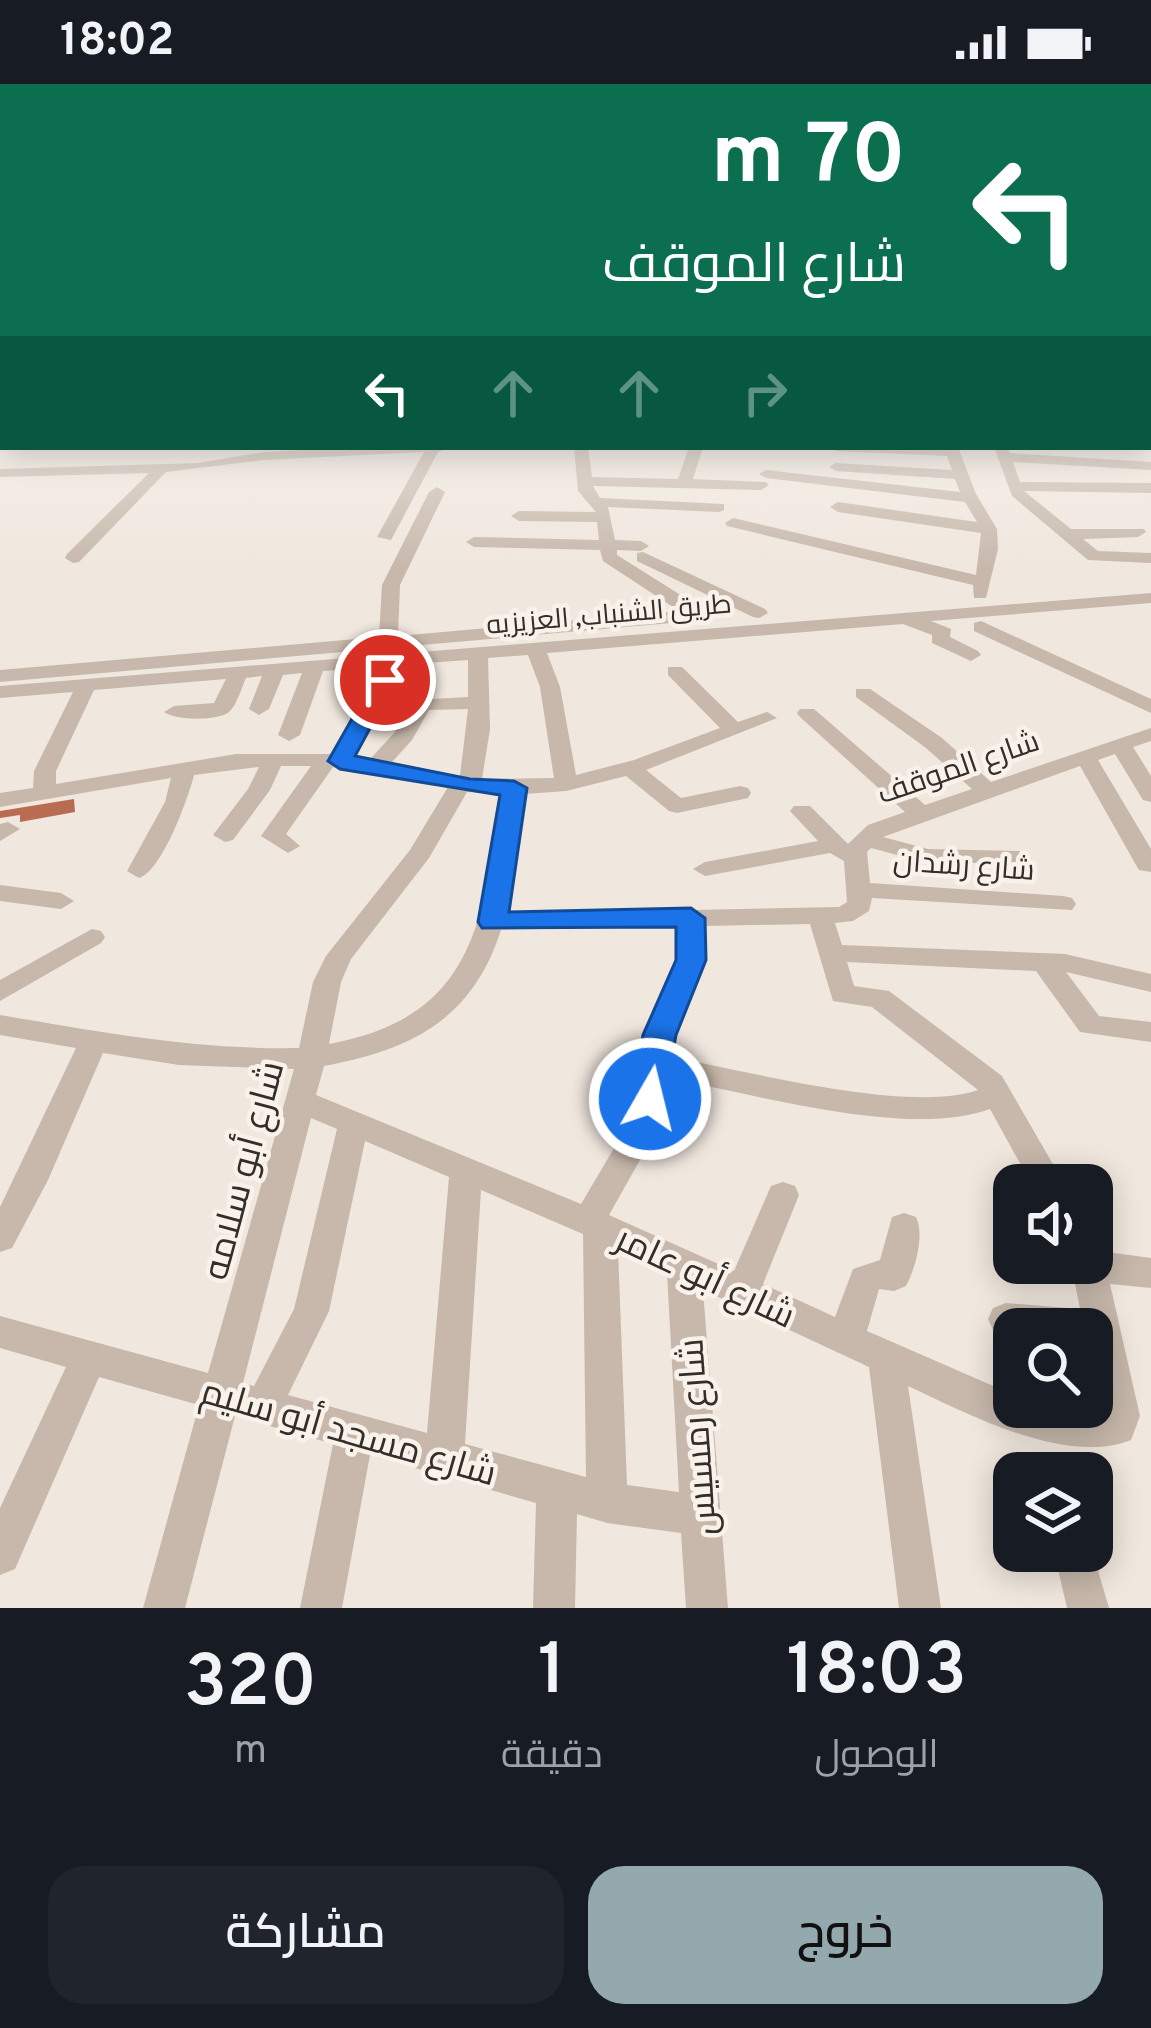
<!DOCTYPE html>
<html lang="ar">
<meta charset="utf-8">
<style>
:root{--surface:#171b24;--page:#20242c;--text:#f1f3f6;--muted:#9ea1a6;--accent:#94a9ad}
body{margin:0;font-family:Overpass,Cairo,sans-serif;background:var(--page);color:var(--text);direction:rtl;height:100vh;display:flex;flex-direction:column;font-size:45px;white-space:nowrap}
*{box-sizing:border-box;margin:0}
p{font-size:39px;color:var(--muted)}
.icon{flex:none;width:66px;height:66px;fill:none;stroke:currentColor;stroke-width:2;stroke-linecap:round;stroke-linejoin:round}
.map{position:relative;height:1524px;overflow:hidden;direction:ltr}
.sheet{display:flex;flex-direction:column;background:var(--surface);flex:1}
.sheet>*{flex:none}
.guide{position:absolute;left:0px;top:0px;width:1152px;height:366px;box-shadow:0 6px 30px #0003;direction:rtl;background:#0b6e4f;color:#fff;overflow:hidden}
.tools{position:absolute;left:993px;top:1080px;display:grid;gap:24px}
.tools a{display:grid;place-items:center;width:120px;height:120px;border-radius:24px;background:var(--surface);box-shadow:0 6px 30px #0003;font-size:60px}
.pin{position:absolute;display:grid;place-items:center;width:102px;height:102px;color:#fff;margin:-51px;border:6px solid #fff;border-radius:50%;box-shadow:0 3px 12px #0007}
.me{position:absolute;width:132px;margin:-66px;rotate:8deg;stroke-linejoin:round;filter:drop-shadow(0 0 9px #0008)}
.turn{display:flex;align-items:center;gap:42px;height:252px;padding:0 48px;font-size:54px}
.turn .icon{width:156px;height:156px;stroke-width:2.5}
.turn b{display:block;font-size:84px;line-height:102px}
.lanes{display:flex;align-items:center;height:114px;padding:0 48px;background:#0003;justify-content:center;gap:60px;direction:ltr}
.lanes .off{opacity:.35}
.eta{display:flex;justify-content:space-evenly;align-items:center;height:204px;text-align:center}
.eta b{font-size:72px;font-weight:600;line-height:84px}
.cta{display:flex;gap:24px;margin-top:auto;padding:24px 48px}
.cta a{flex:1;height:138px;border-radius:36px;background:var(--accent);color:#111;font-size:48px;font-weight:600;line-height:138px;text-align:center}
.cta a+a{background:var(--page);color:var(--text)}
.status{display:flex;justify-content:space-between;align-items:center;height:84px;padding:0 60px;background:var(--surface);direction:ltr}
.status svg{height:33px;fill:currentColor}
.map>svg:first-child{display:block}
.building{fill:#ba6c52}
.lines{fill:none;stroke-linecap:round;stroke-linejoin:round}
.minor{fill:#c7b8ab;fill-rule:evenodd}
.route{fill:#1a73e8;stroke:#114b97;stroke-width:3}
.labels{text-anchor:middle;stroke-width:9;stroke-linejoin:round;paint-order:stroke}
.far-street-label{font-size:27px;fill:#352d29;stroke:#f8f2ea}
.street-label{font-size:30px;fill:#352d29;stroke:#f8f2ea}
.near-street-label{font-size:36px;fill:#352d29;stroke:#f8f2ea}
</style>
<div class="status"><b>18:02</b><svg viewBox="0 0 49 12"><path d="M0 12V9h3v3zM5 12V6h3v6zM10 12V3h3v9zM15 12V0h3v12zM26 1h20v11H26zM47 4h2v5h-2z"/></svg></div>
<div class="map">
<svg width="1151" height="1524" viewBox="0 0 1151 1524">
<rect width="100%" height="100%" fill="#f0e7de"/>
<!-- building -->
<polygon class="building" points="74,715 75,728 20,738 20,731 0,734 0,727"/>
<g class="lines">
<!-- minor -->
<g class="minor">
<polygon points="1149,288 1151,289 1151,297 1149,296"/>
<polygon points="1149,317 1151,318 1151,326 1149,325"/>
<polygon points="360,363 452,363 438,368 391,456 377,453 424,368 264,376 166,388 79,478 73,479 65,474 67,470 149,389 0,393 0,385 198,379 264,368"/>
<polygon points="574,363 588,363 592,393 678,395 689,363 703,363 693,395 766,398 769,401 761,406 593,402 600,414 724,420 724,426 719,428 608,423 615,456 641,457 649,462 641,467 617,466 617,471 706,527 712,535 709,539 694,537 0,598 0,586 379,553 382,501 429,408 437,403 445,408 400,501 398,552 679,527 603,477 600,466 474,463 466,458 474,453 599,456 597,438 519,437 511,432 519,427 596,428 578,407"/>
<polygon points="830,363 958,363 976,410 997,445 998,465 986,514 974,514 973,501 727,442 725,439 733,434 976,491 981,449 838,428 830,423 838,418 977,438 965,418 766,394 759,390 766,386 960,408 955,395 836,387 829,383 836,379 952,386 947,372 837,367"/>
<polygon points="994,363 1008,363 1010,369 1151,378 1151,386 1013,378 1020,398 1151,399 1151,409 1024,407 1071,445 1144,445 1146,448 1138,453 1083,455 1098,467 1151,469 1151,479 1088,476 1012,412"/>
<polygon points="643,468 765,525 768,529 759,534 753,533 637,477 637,469"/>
<path d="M1151,509v10l-220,18 20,8 -1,8 28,14 3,4 -10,6 -39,-18v-8l-29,-11 -356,29 13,34 16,88 58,-15 86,-32 -52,-53v-8h14l56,55 29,-10 10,6 -131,52 35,28 59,-12 8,2 3,5 -3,5 -71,15 -8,-2 -43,-35 -60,15 -41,3 -19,120 333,-7 8,-5 -3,-41 -14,-8 -125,23 -12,-7 12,-7 113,-21 -28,-30 4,-5h16l38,38 20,-19 37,-13 -105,-95 -3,-4 3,-4h14l111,96 47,-16 -46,-41 -70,-51v-8h14l72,49 49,44 160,-54v13l-18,6 18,29v26l-8,-2 -28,-46 -17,6 53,89v23l-12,-2 -3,-5 -56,-99 -197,71 45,12 92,2 12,7 -3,5h-102l-56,-15 -4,4 3,31 193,13 9,2 4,6 -4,6 -200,-12 -3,13 -16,10 -18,2 7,22 223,9 86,20v18l-85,-20 33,44 52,6v20l-71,-10 -44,-61 -189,-9 7,24 35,5 113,85 63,109h-33l-42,-76c-81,30 -235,-15 -322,-31l-14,57 -45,80 125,56 37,-85 12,-4 12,4 4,9 -36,89 72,33 18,-48 27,-9 12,-43 12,-4 12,4c9,18 -1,52 -10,69l-12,5 -15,-2 -12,42 147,64v12l87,3 -9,-43v-38h-78v6l-21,-5 -5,-11 5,-11 13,-5 74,6 -9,-46h21v-13l59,8v30l-41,-4 30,132 -9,24c-66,26 -163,-26 -223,-54l33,222h-42l-30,-241 -166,-77 25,318h-42l-5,-75 -74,-10 -30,-9 -2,94h-42l3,-105 -166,-48 -28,153h-42l33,-164 -98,-28 -50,192h-42l56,-203 -100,-28 -84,192 -15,6v-67l66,-141 -66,-19v-32l208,57 86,-304 -115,-4 -76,-12 -55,127 -36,68 -12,4v-45l76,-159 -76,-13v-20c100,17 196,35 299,33l14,-66 13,-26 84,-106 38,-63 -115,-20 -47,67 14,12 -12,7 -27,-17 50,-70h-30l-11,24 -37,50 -8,2 -12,-7 35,-46 11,-22 -65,8c-6,24 -32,96 -55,103l-12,-7 38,-69 6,-24 -171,29v-14l33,-5 1,-17 39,-79 -73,6v-12zM528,571l12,32 14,91 -72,1 8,-50 -2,-71zM468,576v37l-53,3 -20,32 -24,26 -17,-2 31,-50 14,-41zM379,583l-14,39 -32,48h-97l-180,30v-13l38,-81 132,-11 -12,24 -40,3 -10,6c11,8 47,9 62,2 10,-5 15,-25 20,-36l16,-2 -13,33 10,6 10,-6 14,-34 19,-2 -24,62 11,6 11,-6 23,-64zM468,625l-8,67 -68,-14 20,-22 17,-30zM467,708l36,2c-21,127 -27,223 -174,250l12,-62 10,-23 78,-101zM810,840l23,77 39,6 106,83c-68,24 -231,-19 -307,-33l2,-22 31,-75v-34zM678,842v34l-33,75 -10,64 -12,34 -42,71 -265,-109 8,-29c87,-16 148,-46 177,-136zM311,1034l26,11 -43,180 -40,77 -11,-3zM365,1057l84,36 -22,256 -139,-38 41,-84zM481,1106l102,44 3,243 -121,-33zM618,1166l49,23 12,219 -52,-7z"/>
<polygon points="981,537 1151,615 1151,629 974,547 974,539"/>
<polygon points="8,738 20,745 0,757 0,740"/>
<polygon points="0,801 61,809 74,817 61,825 0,817"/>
<polygon points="92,845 101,847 105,853 101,859 0,917 0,896"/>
<polygon points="1092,1466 1109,1524 1067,1524 1057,1481 1063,1467"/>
</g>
</g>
<!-- sky -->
<linearGradient id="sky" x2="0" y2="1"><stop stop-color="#7eafcf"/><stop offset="0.56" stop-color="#f8f4f0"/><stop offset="1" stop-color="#f8f4f0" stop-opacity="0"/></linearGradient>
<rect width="1151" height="485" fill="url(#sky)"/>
<!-- route -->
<polygon class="route" points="385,590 396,596 355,672 470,695 514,697 527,704 509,828 691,824 705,834 706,876 676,951 663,1024 650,1028 638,1024 633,1015 643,951 676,876 676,843 482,844 478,838 500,711 340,685 328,677 374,596"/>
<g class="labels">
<!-- far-street labels -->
<g class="far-street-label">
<text transform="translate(609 530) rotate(-5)" y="9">طريق الشنباب, العزيزيه</text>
</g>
<!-- street labels -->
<g class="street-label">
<text transform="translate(958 683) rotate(-19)" y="10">شارع الموقف</text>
<text transform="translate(964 781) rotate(4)" y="10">شارع رشدان</text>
</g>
<!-- near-street labels -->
<g class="near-street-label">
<text transform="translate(242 1086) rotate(-75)" y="13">شارع أبو سلامه</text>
<text transform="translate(706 1192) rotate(25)" y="13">شارع أبو عامر</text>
<text transform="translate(349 1347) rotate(16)" y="13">شارع مسجد أبو سليم</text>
<text transform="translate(696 1353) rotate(-94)" y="13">شارع رمسيس</text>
</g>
</g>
</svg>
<div class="tools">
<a><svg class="icon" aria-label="sound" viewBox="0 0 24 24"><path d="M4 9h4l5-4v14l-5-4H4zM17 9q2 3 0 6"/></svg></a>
<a><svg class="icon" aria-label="search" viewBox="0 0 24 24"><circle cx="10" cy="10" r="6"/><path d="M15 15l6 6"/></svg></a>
<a><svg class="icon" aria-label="layers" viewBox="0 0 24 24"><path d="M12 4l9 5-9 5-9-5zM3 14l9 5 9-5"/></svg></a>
</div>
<div class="pin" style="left:385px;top:596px;background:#d93025"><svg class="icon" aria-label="arrive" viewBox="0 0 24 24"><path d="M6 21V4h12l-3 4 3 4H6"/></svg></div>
<svg class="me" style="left:650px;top:1015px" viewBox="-20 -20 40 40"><circle r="17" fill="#1a73e8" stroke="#fff" stroke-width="3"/><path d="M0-11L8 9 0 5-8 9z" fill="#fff"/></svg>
<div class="guide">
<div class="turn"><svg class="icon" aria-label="left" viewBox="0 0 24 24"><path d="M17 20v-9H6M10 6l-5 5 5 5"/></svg><div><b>70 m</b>شارع الموقف</div></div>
<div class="lanes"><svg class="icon" aria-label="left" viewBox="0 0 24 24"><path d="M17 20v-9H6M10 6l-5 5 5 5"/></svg><svg class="icon off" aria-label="ahead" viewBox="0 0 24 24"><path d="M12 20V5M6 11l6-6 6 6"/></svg><svg class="icon off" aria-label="ahead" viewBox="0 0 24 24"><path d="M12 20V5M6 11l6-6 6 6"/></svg><svg class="icon off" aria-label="right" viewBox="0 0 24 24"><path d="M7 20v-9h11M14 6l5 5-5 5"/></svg></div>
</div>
</div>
<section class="sheet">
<div class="eta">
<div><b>18:03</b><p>الوصول</p></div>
<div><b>1</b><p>دقيقة</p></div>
<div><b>320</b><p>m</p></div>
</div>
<div class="cta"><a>خروج</a><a>مشاركة</a></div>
</section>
